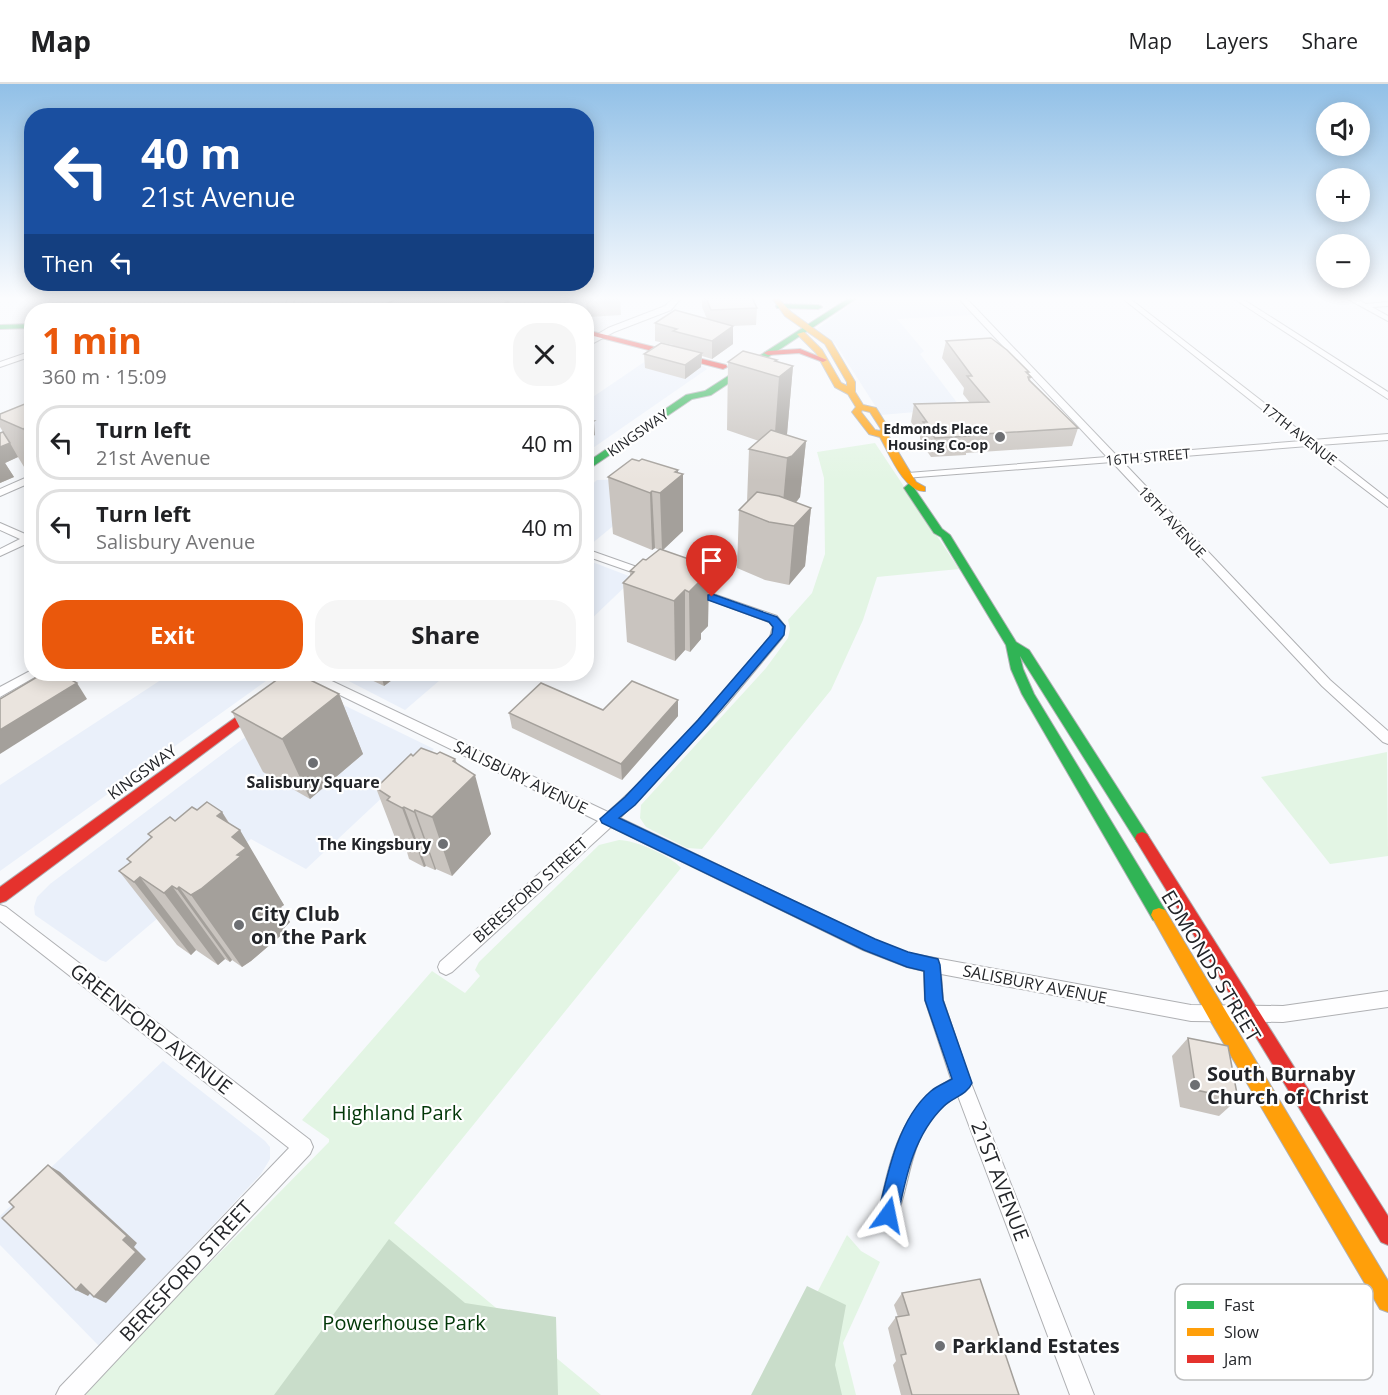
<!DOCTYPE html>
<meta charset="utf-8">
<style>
:root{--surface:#fff;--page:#f6f6f6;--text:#202124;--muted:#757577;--line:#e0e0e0;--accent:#ea580c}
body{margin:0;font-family:"Open Sans",sans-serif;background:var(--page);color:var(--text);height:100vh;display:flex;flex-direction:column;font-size:22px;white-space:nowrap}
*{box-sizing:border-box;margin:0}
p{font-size:20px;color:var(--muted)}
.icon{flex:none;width:33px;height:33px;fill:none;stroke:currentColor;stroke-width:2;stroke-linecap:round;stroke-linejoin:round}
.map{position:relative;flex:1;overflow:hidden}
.details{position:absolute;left:24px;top:219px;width:570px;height:378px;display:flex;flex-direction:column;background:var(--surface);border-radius:24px;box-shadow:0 3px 15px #0003}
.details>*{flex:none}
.guide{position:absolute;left:24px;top:24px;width:570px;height:183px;border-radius:24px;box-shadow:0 3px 15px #0003;background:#1a4fa0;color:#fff;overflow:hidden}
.fabs{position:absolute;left:1316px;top:18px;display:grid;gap:12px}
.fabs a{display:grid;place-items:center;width:54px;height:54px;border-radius:50%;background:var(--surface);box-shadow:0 3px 15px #0003;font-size:30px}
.pin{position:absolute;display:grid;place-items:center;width:51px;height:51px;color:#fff;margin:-62px -26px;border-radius:50% 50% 50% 0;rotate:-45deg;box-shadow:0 0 6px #0007}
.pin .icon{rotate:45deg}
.me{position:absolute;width:66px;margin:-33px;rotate:12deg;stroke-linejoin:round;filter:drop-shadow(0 0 4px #0008)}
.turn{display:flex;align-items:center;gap:21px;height:126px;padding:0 18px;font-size:27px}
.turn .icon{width:78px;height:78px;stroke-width:2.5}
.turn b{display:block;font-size:42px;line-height:51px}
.then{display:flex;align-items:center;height:57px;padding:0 18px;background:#0003;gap:12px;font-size:22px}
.round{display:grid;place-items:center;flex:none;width:63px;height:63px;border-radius:24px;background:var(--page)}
.headline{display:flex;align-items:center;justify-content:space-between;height:102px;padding:0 18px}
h1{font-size:36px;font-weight:700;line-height:45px;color:var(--accent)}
.primary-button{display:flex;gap:12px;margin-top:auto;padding:12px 18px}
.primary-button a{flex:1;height:69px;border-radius:24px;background:var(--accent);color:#fff;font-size:24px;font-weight:700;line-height:69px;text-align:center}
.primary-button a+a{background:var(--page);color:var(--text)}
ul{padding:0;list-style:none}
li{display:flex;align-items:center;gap:18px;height:75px;margin:0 12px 9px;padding:0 6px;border:3px solid var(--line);border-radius:24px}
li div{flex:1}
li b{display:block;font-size:22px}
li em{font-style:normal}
header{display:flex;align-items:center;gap:36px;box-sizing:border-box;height:84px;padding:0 30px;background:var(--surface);border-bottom:2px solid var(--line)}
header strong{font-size:28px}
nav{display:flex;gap:33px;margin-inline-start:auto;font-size:21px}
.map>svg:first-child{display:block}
.built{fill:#eaf0fa}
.green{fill:#e3f5e4}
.forest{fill:#c9ddca}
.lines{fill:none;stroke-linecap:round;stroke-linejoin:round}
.street-casing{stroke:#afb0b3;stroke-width:2}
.fast-casing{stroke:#afb0b3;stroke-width:2}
.slow-casing{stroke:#afb0b3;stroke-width:2}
.jam-casing{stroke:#afb0b3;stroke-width:2}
.street{fill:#fefeff;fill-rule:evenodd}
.fast{fill:#30b455;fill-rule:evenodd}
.slow{fill:#ff9f0a;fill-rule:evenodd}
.jam{fill:#e5322d;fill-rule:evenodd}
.wall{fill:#c9c4bf}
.shaded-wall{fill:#a4a09b}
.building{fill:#eae4de;stroke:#a4a09b;stroke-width:1.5}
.route{fill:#1a73e8;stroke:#114b97;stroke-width:1.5}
.poi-dot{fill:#6d6f73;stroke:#fff;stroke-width:2}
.labels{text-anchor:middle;stroke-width:4.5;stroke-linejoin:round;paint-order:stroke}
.far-poi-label{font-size:14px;font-weight:bold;fill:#232529;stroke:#fff;text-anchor:end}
.far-street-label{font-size:14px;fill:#232529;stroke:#fff}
.street-label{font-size:16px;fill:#232529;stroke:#fff}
.poi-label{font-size:16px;font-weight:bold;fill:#232529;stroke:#fff}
.near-poi-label{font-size:20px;font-weight:bold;fill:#232529;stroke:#fff;text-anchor:start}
.near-street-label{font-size:20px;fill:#232529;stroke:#fff}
.near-park-label{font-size:20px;fill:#013707;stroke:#fff}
.key{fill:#fff;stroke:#bdbebf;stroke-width:1.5}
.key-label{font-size:16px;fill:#232529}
</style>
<header>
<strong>Map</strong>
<nav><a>Map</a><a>Layers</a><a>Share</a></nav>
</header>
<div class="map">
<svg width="1388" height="1311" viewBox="0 0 1388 1311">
<rect width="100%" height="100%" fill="#f7f9fc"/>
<!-- built -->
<g class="built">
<polygon points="860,214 957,214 961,221 973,231 897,235 924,267 920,270 961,324 881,331 835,259 817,245"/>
<polygon points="656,270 703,282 707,285 587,368 587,317"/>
<polygon points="639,395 663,401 590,461 587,460 587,405 597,396"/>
<polygon points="587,476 634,494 587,539"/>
<polygon points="170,590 270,591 266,597 0,787 0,701"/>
<polygon points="335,590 447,590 405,626"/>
<polygon points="317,608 434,665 306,785 251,755 106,878 100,876 35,831 34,823 37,813 50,800 301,611"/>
<polygon points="163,977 265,1057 270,1063 270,1075 261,1090 99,1262 0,1161 0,1132"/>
</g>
<!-- green -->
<g class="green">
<polygon points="875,359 959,485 877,493 863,536 831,606 702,765 687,764 646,743 640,734 641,721 766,584 788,554 790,545 788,536 812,509 825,470 824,394 817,368"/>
<polygon points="1387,668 1388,772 1330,780 1261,693"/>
<path d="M619,756c16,0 52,16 62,28l-287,355 207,172h-521l249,-253v-3l-27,-19 130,-149 33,22 15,-17 -5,-6 4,-8 120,-117z"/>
<polygon points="847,1151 861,1167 880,1178 843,1259 856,1311 764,1311"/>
</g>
<!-- forest -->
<g class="forest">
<polygon points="389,1155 465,1219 556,1233 558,1311 274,1311"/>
<polygon points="807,1202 846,1221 835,1281 842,1311 751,1311"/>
</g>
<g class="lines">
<defs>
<g id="street">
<polygon points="289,214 296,214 288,226 282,226"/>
<polygon points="673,214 681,214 671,226 614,248 586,263 586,257 608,244 665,222"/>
<polygon points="958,214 966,214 1117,372 1302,357 1122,214 1129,214 1312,356 1388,350 1388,356 1319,361 1388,415 1388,423 1308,362 1122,377 1330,596 1388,647 1388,660 1383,658 1322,602 1112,378 905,394 905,390 908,389 1107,373"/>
<polygon points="1233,214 1241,214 1388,308 1388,315"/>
<polygon points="1346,214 1355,214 1366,220 1388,218 1388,222 1372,223 1388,232 1388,237"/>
<polygon points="32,267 32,272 0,283 0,278"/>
<polygon points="32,391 32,398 0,412 0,405"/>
<polygon points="0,439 32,453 32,460 28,459 0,472 0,465 20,455 0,446"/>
<polygon points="586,465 654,489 656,491 650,494 646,493 586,472"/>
<path d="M693,503l84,29 8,10 -3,12 -60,72 -102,108 255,122 33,13 283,52 92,1 105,-15v16l-105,15 -92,-1 -250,-47 2,26 28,83 123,312h-24l-112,-299c-51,29 -44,80 -63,126l-7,3 -7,-3 -3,-7c12,-54 21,-106 73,-136l-26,-79 -1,-29 -17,-4 -44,-17 -252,-123 -159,145 -6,3 -6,-3 -2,-5 2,-5 158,-141 -295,-144 -2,-3h16l291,138c59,-52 110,-115 162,-175l3,-11 -4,-4 -80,-30 -2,-2z"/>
<polygon points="30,587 32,587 32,590 40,590 0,613 0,603"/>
<polygon points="0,821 6,823 310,1056 313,1063 310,1070 84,1311 56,1311 60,1303 289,1064 0,837"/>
</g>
<g id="fast">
<polygon points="849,214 857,214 711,311 692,315 586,387 586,379 686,311 705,307"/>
<polygon points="413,219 417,221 416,223 344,226 306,226 310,224"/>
<polygon points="780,220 818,221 822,223 818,225 777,224 776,222"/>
<polygon points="32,240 32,244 0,245 0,241"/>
<polygon points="912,397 917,400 914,404 942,445 950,451 1016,558 1029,566 1147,750 1149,754 1147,758 1142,760 1137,758 1020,572 1023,585 1034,610 1165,826 1167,831 1165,836 1159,838 1153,836 1022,610 1011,585 1006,561 941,453 934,449 904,404"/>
</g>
<g id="slow">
<path d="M772,214h6l13,14 40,29 24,41v10l8,13 13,3 13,21 -1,6 28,47 9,5v4c-20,2 -36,-38 -45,-54l-11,-3 -17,-22 4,-5 -8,-13 -13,-7 -19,-34 -19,-19 7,-2 18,18 19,33 6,3v-4l-22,-38 -40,-28zM862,326l8,2 11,17 -1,2 -5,-1 -14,-18z"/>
<polygon points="1159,824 1165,826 1388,1197 1388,1228 1380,1225 1210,936 1151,831 1153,826"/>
</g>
<g id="jam">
<polygon points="586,246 726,281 727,283 723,285 586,250"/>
<polygon points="800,265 827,276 823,278 799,269 768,271 764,269 768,267"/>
<polygon points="296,590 310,590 6,817 0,819 0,803"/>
<polygon points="1142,748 1147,750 1388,1132 1388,1161 1381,1158 1137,758 1135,754 1137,750"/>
</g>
</defs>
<!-- street casing -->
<use href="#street" class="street-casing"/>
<!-- fast casing -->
<use href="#fast" class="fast-casing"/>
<!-- slow casing -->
<use href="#slow" class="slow-casing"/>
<!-- jam casing -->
<use href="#jam" class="jam-casing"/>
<!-- street -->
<use href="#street" class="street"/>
<!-- fast -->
<use href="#fast" class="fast"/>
<!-- slow -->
<use href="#slow" class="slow"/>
<!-- jam -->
<use href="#jam" class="jam"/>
</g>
<!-- wall -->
<g class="wall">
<polygon points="585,214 620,214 621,231 588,233"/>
<polygon points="702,214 752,214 757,224 756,241 732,242 733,242 733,260 712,275 702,272 701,283 685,295 645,284 644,270 673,262 673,261 655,257 655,239 707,235 702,223"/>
<polygon points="509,217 511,226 390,226 388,219"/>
<polygon points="946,257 1029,288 1028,291 1031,293 1030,296 1078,344 1072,362 966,369 966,371 931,373 920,357 920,352 911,338 914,320 970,319 963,310 964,304 942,274"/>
<polygon points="728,278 777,278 793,282 787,350 786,351 806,357 800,413 796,419 811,424 805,482 789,501 765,496 737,484 739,426 747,418 749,365 759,357 727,346"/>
<polygon points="32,317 32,396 18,373 5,379 14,393 0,399 0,349 3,348 0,343 0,330"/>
<polygon points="678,389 683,447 662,466 709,482 708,542 701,549 701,555 690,568 685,566 675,577 627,558 623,499 630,492 630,487 646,476 659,466 655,464 652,466 613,450 608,393"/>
<polygon points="366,590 400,590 384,602 367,594"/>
<polygon points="339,610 363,670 310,715 263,688 232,628"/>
<polygon points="678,616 678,632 622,696 512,644 509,629 603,626"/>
<polygon points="437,670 455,675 491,750 452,792 436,785 435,786 426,782 424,783 409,775 407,768 399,764 376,704 413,672"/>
<polygon points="197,726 222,728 284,821 281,823 290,838 284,844 286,847 251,877 242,883 232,876 230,878 225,875 218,881 196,866 191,871 177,861 119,787 130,779 127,775 151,754 148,750"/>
<polygon points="1188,954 1238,1015 1219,1032 1180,1023 1172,972"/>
<polygon points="902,1209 1019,1311 901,1311 893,1281 896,1277 888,1244 896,1233 898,1233 894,1221"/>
</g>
<!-- shaded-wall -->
<g class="shaded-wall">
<polygon points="509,217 511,226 492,226"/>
<polygon points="733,242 733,260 712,275 712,257"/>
<polygon points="702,269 701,283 685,295 685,281"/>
<polygon points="793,282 787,350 774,362 779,293"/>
<polygon points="594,337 595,351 586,357 586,342"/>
<polygon points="32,341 32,360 23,345"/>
<polygon points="806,357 800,413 787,429 782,430 787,374"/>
<polygon points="10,359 18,373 5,379 14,393 0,399 0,363"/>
<polygon points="678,386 678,394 683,390 683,447 662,467 660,409"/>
<polygon points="652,407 655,464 652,466 650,409"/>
<polygon points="811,424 805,482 789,501 794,442"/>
<polygon points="586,459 590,490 586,492"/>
<polygon points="709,482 708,542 701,549 701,555 690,568 689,508 697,494"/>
<polygon points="685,506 685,566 675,577 674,517"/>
<polygon points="383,590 400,590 384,602 381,591"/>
<polygon points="77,599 87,615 0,670 0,646"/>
<polygon points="339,610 363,670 310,715 282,655"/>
<polygon points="678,616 678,632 622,696 621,680"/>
<polygon points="455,675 463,703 475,691 491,750 452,792 432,733 453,677"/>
<polygon points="404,723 426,782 424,783 402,724"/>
<polygon points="415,726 436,785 435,786 414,728"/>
<polygon points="222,728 235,750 240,746 284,821 281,823 290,838 284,844 286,847 251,877 242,883 191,811 217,732"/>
<polygon points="140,793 196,866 191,871 134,798"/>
<polygon points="172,802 225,875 218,881 164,809"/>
<polygon points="179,803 232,876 230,878 177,805"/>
<polygon points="48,1081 60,1088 137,1159 134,1163 146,1175 106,1219 94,1213"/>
<polygon points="81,1200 93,1206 88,1212 76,1206"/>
</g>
<!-- building -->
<g class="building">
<polygon points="399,214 492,214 509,217 492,226 419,226 388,219"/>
<polygon points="706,214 752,214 757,224 711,226"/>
<polygon points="675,226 733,242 712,257 673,247 677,245 655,239"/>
<polygon points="991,254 1007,266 1029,288 1026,288 1031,293 1028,293 1029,296 1078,344 969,351 970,352 935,354 923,338 927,338 914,320 989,318 967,292 972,292 946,257"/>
<polygon points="661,259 702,269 685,281 644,270"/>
<polygon points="743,267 777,276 775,277 793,282 779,293 728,278"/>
<polygon points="32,317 32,341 23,345 0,335 0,330"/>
<polygon points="586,337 594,337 586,342"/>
<polygon points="771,346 806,357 792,372 787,374 749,365"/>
<polygon points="3,348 10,359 0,363 0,349"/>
<polygon points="632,375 639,377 642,375 678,386 675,388 683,390 660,409 652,407 650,409 608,393"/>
<polygon points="757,408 779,412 811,424 794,442 769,438 739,426"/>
<polygon points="660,465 709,482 697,494 701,496 689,508 685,506 674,517 623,499 634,488 630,487 643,475 646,476"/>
<polygon points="42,590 61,590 77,599 0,646 0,615"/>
<polygon points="285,590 298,590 339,610 282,655 232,628"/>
<polygon points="632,597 678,616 621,680 509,629 541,599 603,626"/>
<polygon points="421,664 437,670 440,668 455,675 453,677 475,691 432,733 415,726 414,728 404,723 402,724 387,716 390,713 376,704 411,670 413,672"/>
<polygon points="207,718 222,728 217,732 240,746 232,753 246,764 237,771 241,772 201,805 191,811 179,803 177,805 172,802 164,809 140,793 134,798 119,787 131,778 127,775 152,753 148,750 170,733 175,737 192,723 197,726"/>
<polygon points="1188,954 1228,962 1238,1015 1196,1006"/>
<polygon points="48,1081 127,1152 123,1156 136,1168 94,1213 81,1200 76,1206 2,1134 14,1123 9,1118"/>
<polygon points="980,1195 1019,1311 912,1311 901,1271 906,1270 896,1233 909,1231 902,1209"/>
</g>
<!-- sky -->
<linearGradient id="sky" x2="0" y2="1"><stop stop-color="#91c0e7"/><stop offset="0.54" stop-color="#fbfcfe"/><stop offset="1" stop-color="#fbfcfe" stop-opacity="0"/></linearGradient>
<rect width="1388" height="397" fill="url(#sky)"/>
<!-- route -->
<path class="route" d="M712,510l65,23 8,9 -1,9 -77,91 -72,79 -16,13 256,121 33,13 30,7 2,6 3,35 29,83c-5,12 -19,14 -28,23 -30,29 -38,70 -46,109l-3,7 -7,3 -7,-3 -3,-7c9,-40 20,-96 53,-124 6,-5 14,-8 21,-12l-27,-79 -1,-29 -17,-4 -43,-17 -262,-127 -2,-4 25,-22 73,-77 74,-86 1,-7 -4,-5 -61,-22v-5z"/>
<!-- markers -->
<g class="poi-dot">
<circle cx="1000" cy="353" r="6"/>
<circle cx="313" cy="679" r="6"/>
<circle cx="443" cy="760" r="6"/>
<circle cx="239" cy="841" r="6"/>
<circle cx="1195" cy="1001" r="6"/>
<circle cx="940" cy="1262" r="6"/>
</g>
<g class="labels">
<!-- far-poi labels -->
<g class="far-poi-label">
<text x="988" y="350">Edmonds Place<tspan x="988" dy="16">Housing Co-op</tspan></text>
</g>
<!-- far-street labels -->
<g class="far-street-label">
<text transform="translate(638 349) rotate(-35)" y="5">KINGSWAY</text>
<text transform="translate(1299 350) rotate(38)" y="5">17TH AVENUE</text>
<text transform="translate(1148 373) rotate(-5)" y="5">16TH STREET</text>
<text transform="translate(1172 438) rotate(47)" y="5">18TH AVENUE</text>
</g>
<!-- street labels -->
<g class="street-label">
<text transform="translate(142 688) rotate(-36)" y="6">KINGSWAY</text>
<text transform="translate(521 693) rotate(26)" y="6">SALISBURY AVENUE</text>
<text transform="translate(530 806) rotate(-42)" y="6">BERESFORD STREET</text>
<text transform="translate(1035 900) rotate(11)" y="6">SALISBURY AVENUE</text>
</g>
<!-- poi labels -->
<g class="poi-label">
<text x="313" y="704">Salisbury Square</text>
<text x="431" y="766" text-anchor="end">The Kingsbury</text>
</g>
<!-- near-poi labels -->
<g class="near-poi-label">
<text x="251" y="837">City Club<tspan x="251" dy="23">on the Park</tspan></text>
<text x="1207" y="997">South Burnaby<tspan x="1207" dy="23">Church of Christ</tspan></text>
<text x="952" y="1269">Parkland Estates</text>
</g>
<!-- near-street labels -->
<g class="near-street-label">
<text transform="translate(1211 882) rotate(59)" y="7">EDMONDS STREET</text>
<text transform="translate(151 945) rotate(38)" y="7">GREENFORD AVENUE</text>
<text transform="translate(1000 1097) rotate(69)" y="7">21ST AVENUE</text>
<text transform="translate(186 1187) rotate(-47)" y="7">BERESFORD STREET</text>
</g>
<!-- near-park labels -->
<g class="near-park-label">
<text x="397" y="1036">Highland Park</text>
<text x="404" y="1246">Powerhouse Park</text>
</g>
</g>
<!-- legend -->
<rect x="1175" y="1200" width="198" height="96" rx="9" class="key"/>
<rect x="1187" y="1217" width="27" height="8" fill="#30b455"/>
<rect x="1187" y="1244" width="27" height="8" fill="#ff9f0a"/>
<rect x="1187" y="1271" width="27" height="8" fill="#e5322d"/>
<g class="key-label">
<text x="1224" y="1227">Fast</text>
<text x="1224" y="1254">Slow</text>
<text x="1224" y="1281">Jam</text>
</g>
</svg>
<div class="fabs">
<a><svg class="icon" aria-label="sound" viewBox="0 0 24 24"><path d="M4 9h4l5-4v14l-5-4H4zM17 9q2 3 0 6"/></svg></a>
<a>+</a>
<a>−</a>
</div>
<div class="pin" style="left:712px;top:513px;background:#d93025"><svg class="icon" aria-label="arrive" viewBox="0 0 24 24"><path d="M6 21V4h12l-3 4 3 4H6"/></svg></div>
<svg class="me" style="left:888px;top:1131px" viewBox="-20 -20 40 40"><path d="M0-17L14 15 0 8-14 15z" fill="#1a73e8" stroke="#fff" stroke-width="4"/></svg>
<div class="guide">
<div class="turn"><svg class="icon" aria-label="left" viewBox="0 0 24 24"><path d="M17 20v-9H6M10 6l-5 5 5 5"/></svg><div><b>40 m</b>21st Avenue</div></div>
<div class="then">Then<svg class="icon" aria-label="left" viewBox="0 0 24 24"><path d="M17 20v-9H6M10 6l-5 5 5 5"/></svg></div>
</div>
<section class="details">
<div class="headline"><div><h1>1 min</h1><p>360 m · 15:09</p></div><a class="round"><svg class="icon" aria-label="close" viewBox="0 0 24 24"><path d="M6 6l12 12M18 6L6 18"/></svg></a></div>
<ul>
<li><svg class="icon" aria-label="left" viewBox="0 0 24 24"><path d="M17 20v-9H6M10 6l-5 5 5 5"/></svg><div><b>Turn left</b><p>21st Avenue</p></div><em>40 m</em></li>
<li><svg class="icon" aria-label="left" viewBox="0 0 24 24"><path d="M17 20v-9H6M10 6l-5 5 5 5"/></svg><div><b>Turn left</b><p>Salisbury Avenue</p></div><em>40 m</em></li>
</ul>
<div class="primary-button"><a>Exit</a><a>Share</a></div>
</section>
</div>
